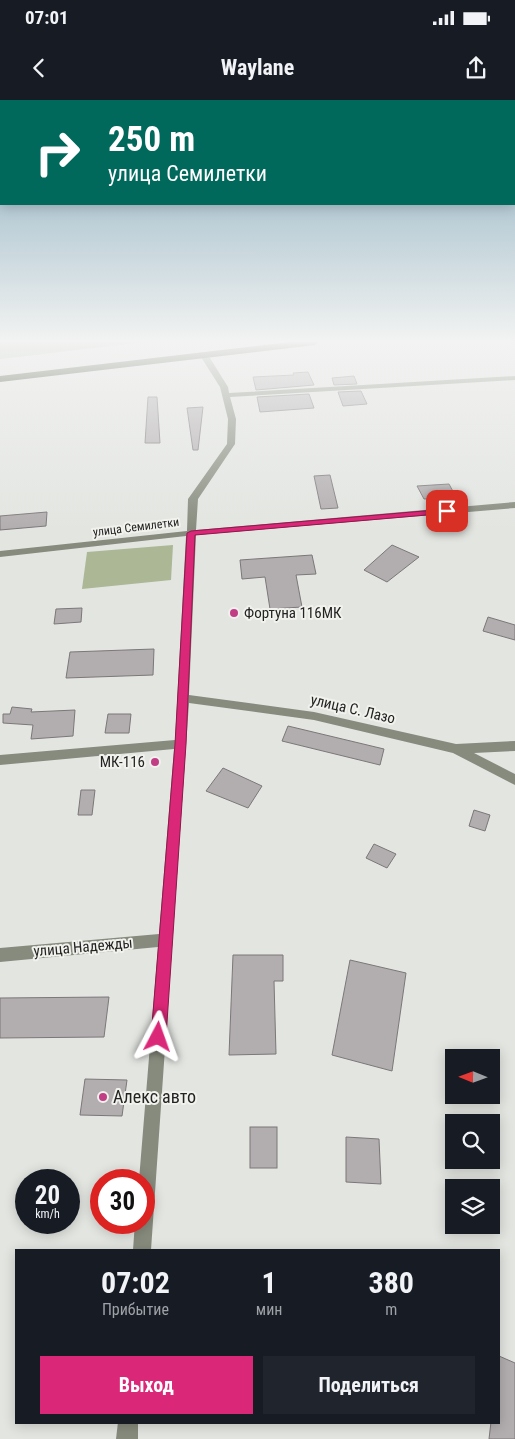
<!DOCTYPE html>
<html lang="ru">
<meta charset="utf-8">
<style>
:root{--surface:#171b24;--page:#20242c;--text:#f1f3f6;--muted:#9ea1a6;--accent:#db2777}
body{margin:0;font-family:"Roboto Condensed",sans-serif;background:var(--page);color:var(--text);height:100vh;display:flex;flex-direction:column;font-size:19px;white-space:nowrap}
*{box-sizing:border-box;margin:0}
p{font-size:16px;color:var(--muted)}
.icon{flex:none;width:28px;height:28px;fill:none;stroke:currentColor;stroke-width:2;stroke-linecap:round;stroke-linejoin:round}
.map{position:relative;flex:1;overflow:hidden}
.side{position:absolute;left:15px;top:1149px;width:485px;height:175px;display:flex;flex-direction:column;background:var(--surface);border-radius:0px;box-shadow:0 2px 12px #0003}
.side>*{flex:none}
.banner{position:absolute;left:0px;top:0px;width:515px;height:105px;box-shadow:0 2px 12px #0003;background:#00695c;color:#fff;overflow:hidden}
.needle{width:32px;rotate:271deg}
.fabs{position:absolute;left:445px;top:949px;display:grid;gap:10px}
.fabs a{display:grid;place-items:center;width:55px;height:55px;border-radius:0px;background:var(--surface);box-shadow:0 2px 12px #0003;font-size:25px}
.speed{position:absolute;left:15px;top:1069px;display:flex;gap:10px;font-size:25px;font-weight:700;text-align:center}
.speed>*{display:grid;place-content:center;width:65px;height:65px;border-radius:50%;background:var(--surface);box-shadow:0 2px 12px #0003;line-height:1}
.speed small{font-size:12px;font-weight:400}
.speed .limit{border:8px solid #d22;background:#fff;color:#111}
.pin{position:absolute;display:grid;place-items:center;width:42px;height:42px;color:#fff;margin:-21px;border-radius:10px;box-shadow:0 2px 8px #0006}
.me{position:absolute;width:55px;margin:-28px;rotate:4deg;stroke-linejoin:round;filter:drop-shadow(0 0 4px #0008)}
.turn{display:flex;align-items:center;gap:18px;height:105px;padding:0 25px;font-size:22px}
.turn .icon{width:65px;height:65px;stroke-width:2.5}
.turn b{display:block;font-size:35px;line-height:42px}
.eta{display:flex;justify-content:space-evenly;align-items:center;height:85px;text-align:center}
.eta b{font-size:30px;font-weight:700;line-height:35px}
.button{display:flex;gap:10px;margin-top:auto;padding:10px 25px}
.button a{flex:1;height:58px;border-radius:0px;background:var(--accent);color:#fff;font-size:20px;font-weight:700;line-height:58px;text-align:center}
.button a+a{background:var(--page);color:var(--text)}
.status{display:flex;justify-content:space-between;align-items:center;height:35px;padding:0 25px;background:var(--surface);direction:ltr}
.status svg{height:14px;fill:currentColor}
header{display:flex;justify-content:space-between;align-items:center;height:65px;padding:0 25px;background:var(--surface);font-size:22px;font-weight:700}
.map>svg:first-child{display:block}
.forest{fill:#abb795}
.building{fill:#b2adaf;stroke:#7c7779}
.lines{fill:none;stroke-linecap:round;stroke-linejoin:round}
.minor{fill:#868b7d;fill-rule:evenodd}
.highway{fill:#232b0e;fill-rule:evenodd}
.route{fill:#db2777;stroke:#8e194d}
.poi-dot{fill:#c13e85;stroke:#f1f2ee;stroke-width:2}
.labels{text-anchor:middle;stroke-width:4;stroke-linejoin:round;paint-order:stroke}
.far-street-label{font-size:12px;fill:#232422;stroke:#f1f2ee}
.poi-label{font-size:15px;fill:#232422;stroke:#f1f2ee;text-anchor:start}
.street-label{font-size:15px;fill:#232422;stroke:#f1f2ee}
.near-poi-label{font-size:18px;fill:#232422;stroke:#f1f2ee;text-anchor:start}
</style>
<div class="status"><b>07:01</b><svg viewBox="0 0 49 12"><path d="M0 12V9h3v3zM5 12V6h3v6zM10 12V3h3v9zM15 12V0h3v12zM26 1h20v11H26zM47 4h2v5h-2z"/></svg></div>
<header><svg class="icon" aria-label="back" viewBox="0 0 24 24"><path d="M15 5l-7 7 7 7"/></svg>Waylane<svg class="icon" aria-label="share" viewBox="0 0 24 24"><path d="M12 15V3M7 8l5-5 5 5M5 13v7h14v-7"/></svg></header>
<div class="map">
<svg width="515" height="1339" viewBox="0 0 515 1339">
<rect width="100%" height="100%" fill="#e3e5e1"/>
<!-- forest -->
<g class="forest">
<polygon points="0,242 144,242 0,259"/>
<polygon points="173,445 171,480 82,489 87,452"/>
</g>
<!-- building -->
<g class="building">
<polygon points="308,272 314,285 256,290 253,277 294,275 293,273"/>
<polygon points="354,276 357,284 334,285 332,278"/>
<polygon points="361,291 367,304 343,306 338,292"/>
<polygon points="309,294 314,308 260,312 257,297"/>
<polygon points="148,297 157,297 160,343 145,343"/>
<polygon points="203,307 198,350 193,350 187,308"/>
<polygon points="330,375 338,408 321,409 314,376"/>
<polygon points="449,384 456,397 424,399 417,386"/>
<polygon points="47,412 46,426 0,430 0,416"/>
<polygon points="392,445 419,457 387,482 364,470"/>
<polygon points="312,455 316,474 296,475 302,507 270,509 265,477 242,479 240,460"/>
<polygon points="82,508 81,522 54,524 56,509"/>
<polygon points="488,517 515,525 515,540 483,531"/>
<polygon points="154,549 153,575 66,578 70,552"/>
<polygon points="12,607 32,609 31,612 75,610 73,636 31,639 33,625 3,623 3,614 10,614"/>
<polygon points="108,614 131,614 129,633 105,633"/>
<polygon points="288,626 384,649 380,665 282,641"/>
<polygon points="223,668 262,686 248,708 206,691"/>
<polygon points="81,690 95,690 92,715 78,715"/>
<polygon points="474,710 490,715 485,731 469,726"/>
<polygon points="374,744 396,754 387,768 366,758"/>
<polygon points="233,855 283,855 283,881 274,881 276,954 229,955"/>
<polygon points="350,860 406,873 392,971 332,955"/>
<polygon points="109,897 104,937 0,938 0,898"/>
<polygon points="85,979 127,980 122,1016 80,1015"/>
<rect x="250" y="1027" width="27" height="41"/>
<polygon points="346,1037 379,1039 381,1084 346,1082"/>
<polygon points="499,1256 515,1263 515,1339 489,1339 491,1322 499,1322"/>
</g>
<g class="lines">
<!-- minor -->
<g class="minor">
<polygon points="202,255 208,255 228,287 229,293 515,276 515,280 230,297 236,319 235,344 198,399 196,430 515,402 515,408 196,435 189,595 314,612 456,644 515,641 515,651 474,653 515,674 515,685 453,653 314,620 189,603 151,1150 133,1150 135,1122 144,1122 144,1080 139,1080 158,847 0,862 0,848 159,834 174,649 0,665 0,655 175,640 186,436 0,457 0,451 187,431 188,399 227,344 228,319 220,287 201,257"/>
<polygon points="118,1322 138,1322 138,1339 116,1339"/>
</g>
<!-- highway -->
<polygon class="highway" points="290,242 319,242 315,245 0,282 0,276"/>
</g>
<!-- sky -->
<linearGradient id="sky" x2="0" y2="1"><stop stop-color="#85aabc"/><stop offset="0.56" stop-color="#f2f3f2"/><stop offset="1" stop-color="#f2f3f2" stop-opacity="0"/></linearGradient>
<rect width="515" height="430" fill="url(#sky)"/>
<!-- route -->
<polygon class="route" points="447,409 452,411 450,413 195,435 186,644 166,937 164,942 158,944 153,942 151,937 175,644 187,433 191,431"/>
<!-- markers -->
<g class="poi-dot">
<circle cx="234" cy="513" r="5"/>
<circle cx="155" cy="662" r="5"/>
<circle cx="103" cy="997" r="5"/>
</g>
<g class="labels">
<!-- far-street labels -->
<g class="far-street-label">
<text transform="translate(136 427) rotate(-7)" y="4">улица Семилетки</text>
</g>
<!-- poi labels -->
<g class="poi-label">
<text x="244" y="518">Фортуна 116МК</text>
<text x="145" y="667" text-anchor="end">МК-116</text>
</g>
<!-- street labels -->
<g class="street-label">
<text transform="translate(353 609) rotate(13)" y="5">улица С. Лазо</text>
<text transform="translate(83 847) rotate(-5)" y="5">улица Надежды</text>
</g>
<!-- near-poi labels -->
<g class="near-poi-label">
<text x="113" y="1003">Алекс авто</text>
</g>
</g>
</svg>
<div class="fabs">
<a><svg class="needle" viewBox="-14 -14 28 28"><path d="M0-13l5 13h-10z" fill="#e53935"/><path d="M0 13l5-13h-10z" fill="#9ea1a6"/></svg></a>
<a><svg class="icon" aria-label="search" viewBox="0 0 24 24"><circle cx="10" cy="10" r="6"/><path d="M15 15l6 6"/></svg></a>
<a><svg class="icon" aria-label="layers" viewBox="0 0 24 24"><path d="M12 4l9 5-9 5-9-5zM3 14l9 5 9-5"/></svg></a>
</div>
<div class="speed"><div>20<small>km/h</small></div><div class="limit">30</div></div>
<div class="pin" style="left:447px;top:411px;background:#d93025"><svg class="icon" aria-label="arrive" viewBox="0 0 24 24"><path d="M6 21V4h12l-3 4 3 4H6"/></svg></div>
<svg class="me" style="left:158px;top:937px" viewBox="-20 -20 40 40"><path d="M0-17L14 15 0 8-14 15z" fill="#db2777" stroke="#fff" stroke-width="4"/></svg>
<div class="banner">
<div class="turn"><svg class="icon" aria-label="right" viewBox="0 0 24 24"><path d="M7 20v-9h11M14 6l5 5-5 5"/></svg><div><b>250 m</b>улица Семилетки</div></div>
</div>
<section class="side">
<div class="eta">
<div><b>07:02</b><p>Прибытие</p></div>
<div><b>1</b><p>мин</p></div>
<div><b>380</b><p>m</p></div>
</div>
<div class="button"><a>Выход</a><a>Поделиться</a></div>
</section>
</div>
